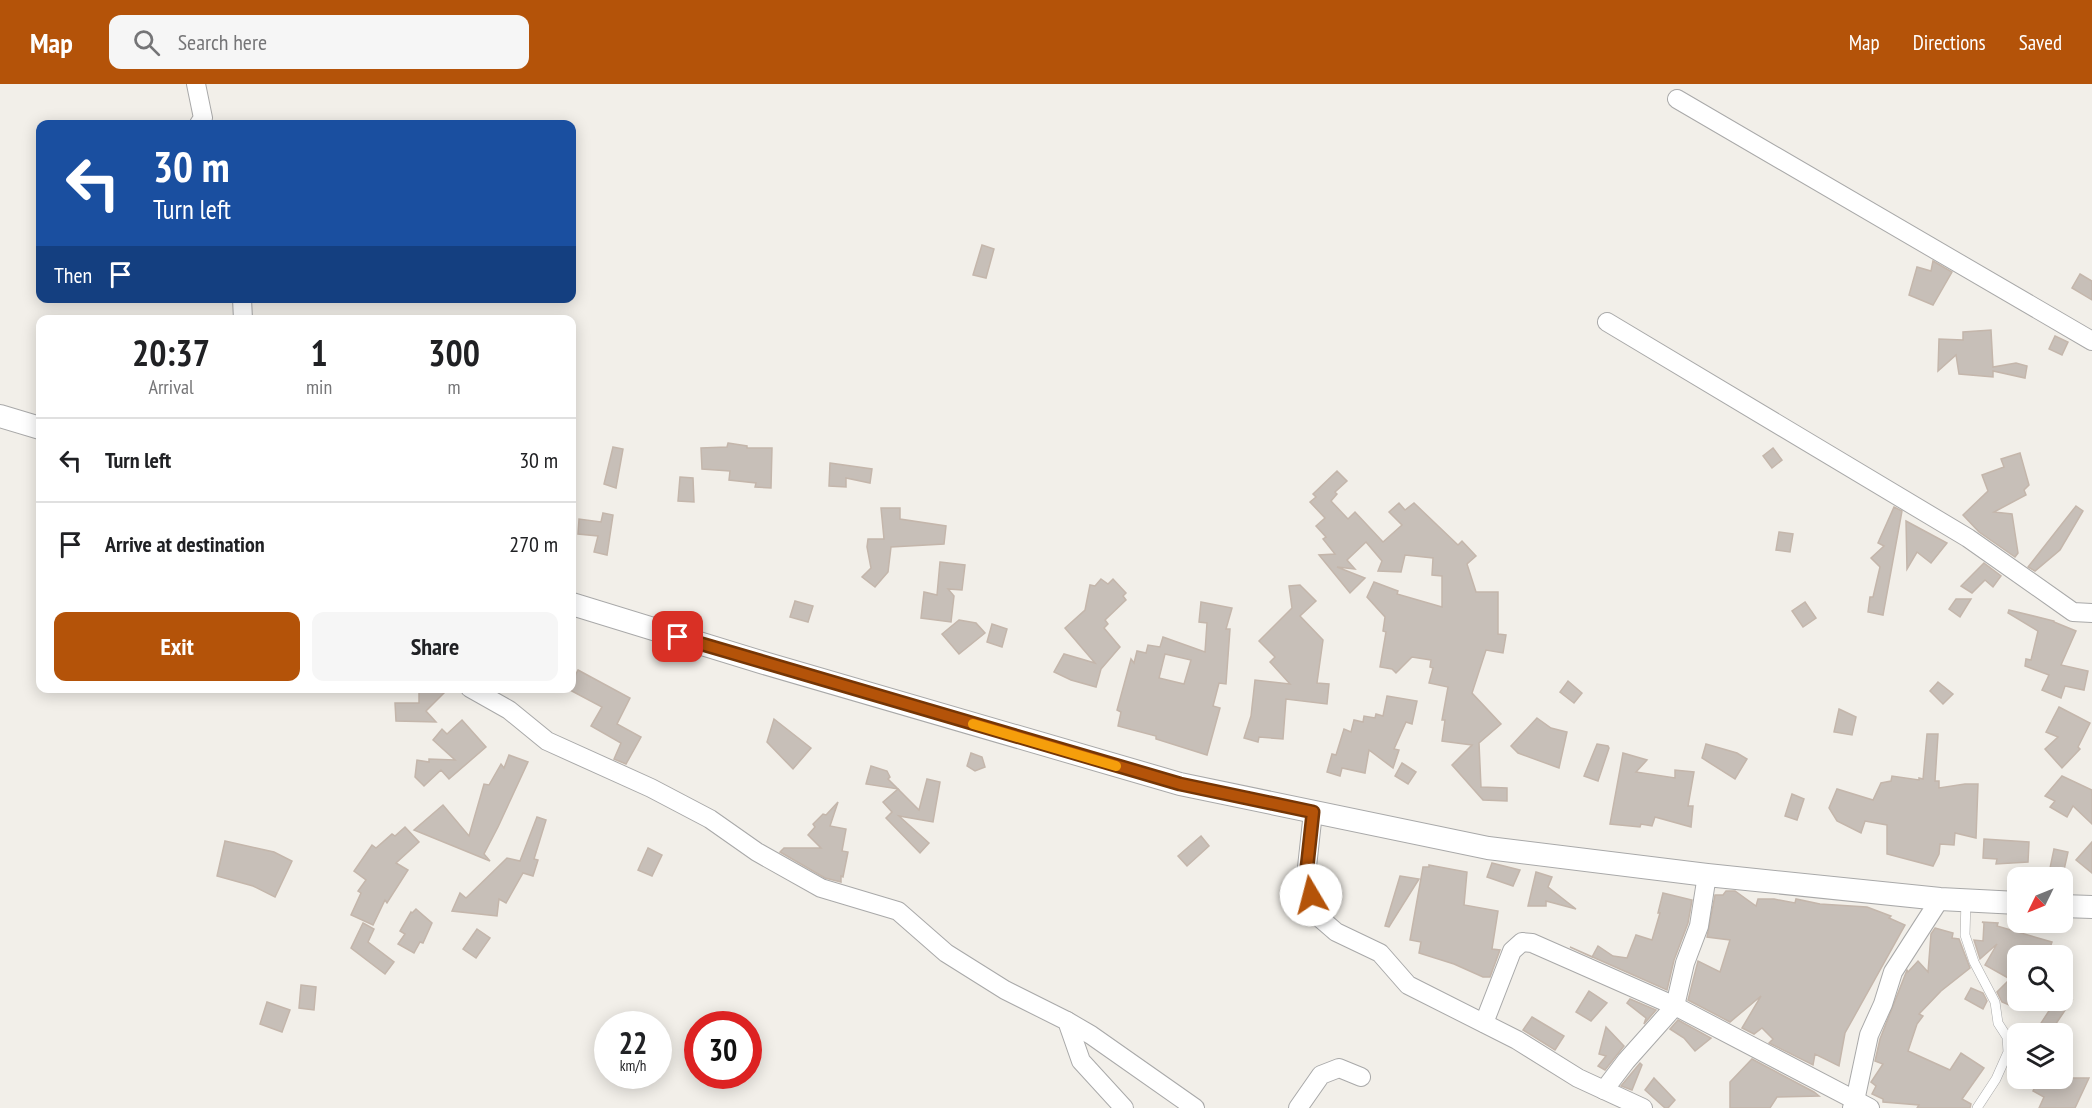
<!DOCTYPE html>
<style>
:root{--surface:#fff;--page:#f6f6f6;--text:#202124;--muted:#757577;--line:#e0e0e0;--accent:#b45309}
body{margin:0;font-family:"PT Sans Narrow",sans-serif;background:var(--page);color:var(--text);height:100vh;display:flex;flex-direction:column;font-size:22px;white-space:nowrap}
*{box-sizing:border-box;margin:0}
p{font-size:20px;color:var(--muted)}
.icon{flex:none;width:33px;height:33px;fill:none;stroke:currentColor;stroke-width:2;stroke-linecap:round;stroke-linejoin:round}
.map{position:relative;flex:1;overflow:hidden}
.side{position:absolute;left:36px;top:231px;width:540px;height:378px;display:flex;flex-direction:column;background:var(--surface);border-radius:12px;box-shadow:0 3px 15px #0003}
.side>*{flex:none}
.hud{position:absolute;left:36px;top:36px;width:540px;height:183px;border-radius:12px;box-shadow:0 3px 15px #0003;background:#1a4fa0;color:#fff;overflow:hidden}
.needle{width:39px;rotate:227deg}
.controls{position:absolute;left:2007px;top:783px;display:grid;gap:12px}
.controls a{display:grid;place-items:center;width:66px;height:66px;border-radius:12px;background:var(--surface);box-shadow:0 3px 15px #0003;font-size:30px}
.speed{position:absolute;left:594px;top:927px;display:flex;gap:12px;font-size:30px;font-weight:700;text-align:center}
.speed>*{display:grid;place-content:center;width:78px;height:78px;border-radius:50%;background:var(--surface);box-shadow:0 3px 15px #0003;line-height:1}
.speed small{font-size:15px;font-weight:400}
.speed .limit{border:9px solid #d22;background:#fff;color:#111}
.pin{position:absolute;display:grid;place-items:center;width:51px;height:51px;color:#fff;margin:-26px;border-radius:12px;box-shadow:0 3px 9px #0006}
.me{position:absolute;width:66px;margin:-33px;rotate:352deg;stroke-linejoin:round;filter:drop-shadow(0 0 4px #0008)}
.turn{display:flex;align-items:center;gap:21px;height:126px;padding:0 18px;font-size:27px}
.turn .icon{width:78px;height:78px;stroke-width:2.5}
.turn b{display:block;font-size:42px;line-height:51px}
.then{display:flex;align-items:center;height:57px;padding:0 18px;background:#0003;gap:12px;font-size:22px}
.eta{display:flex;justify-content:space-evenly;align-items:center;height:102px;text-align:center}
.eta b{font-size:36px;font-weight:700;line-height:42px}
.button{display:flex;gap:12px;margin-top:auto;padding:12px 18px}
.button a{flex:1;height:69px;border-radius:12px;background:var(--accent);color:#fff;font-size:24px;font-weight:700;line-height:69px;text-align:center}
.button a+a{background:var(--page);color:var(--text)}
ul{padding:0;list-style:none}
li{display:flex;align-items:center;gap:18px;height:84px;padding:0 18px;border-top:2px solid var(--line)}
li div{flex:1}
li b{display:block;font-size:22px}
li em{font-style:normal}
header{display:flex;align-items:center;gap:36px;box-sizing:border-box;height:84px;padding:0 30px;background:var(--accent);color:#fff}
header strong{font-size:28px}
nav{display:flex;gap:33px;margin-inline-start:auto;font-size:21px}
.search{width:420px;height:54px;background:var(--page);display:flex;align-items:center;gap:15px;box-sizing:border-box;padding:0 21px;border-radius:12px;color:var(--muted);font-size:22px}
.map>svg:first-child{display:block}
.building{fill:#c7bfb8;stroke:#c4b6ab;stroke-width:1.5;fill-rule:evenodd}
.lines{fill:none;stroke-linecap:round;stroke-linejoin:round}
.service-casing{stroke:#a9a9a9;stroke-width:10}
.minor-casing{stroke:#a9a9a9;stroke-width:20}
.tertiary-casing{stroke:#a9a9a9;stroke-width:24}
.service{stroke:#fff;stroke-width:9}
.minor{stroke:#fff;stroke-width:18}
.tertiary{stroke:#fff;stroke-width:22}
.route-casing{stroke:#753606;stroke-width:15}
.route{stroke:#b45309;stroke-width:10}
.slow{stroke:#f59e0b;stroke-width:10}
</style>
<header>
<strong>Map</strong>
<div class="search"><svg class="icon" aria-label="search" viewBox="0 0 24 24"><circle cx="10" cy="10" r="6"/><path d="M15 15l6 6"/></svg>Search here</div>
<nav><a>Map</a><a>Directions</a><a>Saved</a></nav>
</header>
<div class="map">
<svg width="2092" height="1024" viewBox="0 0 2092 1024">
<rect width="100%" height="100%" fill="#f2efe9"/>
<!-- building -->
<g class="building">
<polygon points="982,161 994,165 986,194 973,191"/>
<polygon points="1933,177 1952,188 1933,221 1909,211 1917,183 1931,187"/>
<polygon points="2080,190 2092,197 2092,216 2072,204"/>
<polygon points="1991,246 1993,283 2016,279 2027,282 2025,294 1993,287 1993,293 1959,290 1956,271 1938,287 1939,255 1963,256 1963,248"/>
<polygon points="2055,252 2068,258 2062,271 2049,265"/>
<polygon points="728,359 747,362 747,364 772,364 771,404 755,403 756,399 729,396 730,387 702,385 701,364 727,363"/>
<polygon points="613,363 623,365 616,404 604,400"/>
<polygon points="1773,364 1782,376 1772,384 1763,372"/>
<polygon points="2020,369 2029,401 2024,406 2026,411 1994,428 2012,430 2018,469 2015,473 1979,448 1963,431 1988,407 1982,391 2004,383 2001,375"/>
<polygon points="830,379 872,385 870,399 846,394 846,403 829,402"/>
<polygon points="1337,387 1347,397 1335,408 1337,410 1331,417 1348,435 1355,428 1383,458 1402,441 1389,428 1399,419 1405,426 1414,419 1458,461 1462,457 1476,472 1467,480 1476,508 1498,508 1498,550 1506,551 1503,569 1486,566 1472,609 1501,640 1479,659 1481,703 1507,704 1507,717 1483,716 1452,681 1472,661 1442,657 1445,636 1442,636 1448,603 1429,599 1433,584 1430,583 1431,576 1412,573 1396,589 1392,585 1380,583 1386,548 1383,547 1385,533 1367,513 1374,498 1398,507 1397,510 1442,523 1442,492 1432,491 1433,474 1405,471 1401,488 1378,487 1382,477 1366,458 1347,476 1355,485 1337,483 1365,494 1350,509 1319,471 1335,470 1323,455 1326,453 1316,442 1325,434 1310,418 1316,413 1313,410"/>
<polygon points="680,393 693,394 694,418 678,417"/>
<polygon points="2076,422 2083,427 2060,466 2035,487 2028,483"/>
<polygon points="1894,423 1902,427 1883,531 1868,528 1870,513 1873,513 1880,483 1871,474 1884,462 1878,459"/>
<polygon points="881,424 900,424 900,435 946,442 944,460 891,463 888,488 875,503 862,493 871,484 867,463 868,455 884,455"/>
<polygon points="603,429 613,431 607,471 594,468 598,452 578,450 579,435 601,438"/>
<polygon points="1906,437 1947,459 1931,479 1917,468 1907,485"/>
<polygon points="1779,448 1793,450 1790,468 1776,466"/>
<polygon points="940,478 965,481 962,506 948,505 954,512 951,538 921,534 924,508 937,511"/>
<polygon points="1984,479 2001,492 1993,503 1985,496 1972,509 1961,502"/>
<polygon points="1101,495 1108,500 1113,495 1126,509 1123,512 1126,516 1105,536 1108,540 1104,544 1120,563 1101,585 1096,603 1071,596 1054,588 1064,570 1095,579 1065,544 1085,526 1090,501 1095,502"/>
<polygon points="1300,501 1316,517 1300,532 1323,556 1317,599 1329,600 1327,620 1286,615 1283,655 1259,653 1258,658 1244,654 1251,632 1255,596 1290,600 1270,578 1275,573 1259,557 1292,524 1289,502"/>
<polygon points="1956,515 1971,515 1960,533 1949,525"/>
<polygon points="795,517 813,522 808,538 790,533"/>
<path d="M1201,518l31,6 -6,21h4l-4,55 -7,-1 -6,23 7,2 -13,47 -51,-16v-3l-38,-10 3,-14 -4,-2 14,-51 3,4 3,-12 9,2 2,-8 12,2 3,-10 42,15 2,-29 -8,-1zM1165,570l26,6 -7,24 -25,-6z"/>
<polygon points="1805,518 1816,534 1803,543 1792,527"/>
<polygon points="2009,526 2054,537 2054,538 2076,547 2061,581 2088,587 2084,606 2065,602 2061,614 2042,606 2049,591 2025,582 2026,575 2031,576 2038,547 2008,529"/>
<polygon points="959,536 976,539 985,549 959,570 942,550"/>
<polygon points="992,540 1007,545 1002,563 987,558"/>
<polygon points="578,586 630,614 617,640 641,653 626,680 614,675 621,659 591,642 602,623 568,605 572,604 572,598"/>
<polygon points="1568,597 1582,609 1574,619 1560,608"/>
<polygon points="1938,598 1953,610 1943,620 1930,607"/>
<polygon points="448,605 426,627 436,638 396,637 395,619 419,619 419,606"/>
<polygon points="1387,612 1417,617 1412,640 1406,638 1394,665 1399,666 1393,684 1369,666 1365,689 1342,684 1340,692 1327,688 1332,670 1336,671 1344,645 1351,648 1354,636 1363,638 1364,632 1375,634 1376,630 1383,632"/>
<polygon points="2059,623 2090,639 2078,663 2080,665 2062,684 2045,665 2058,653 2046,648"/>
<polygon points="1839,625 1856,633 1852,651 1834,648"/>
<polygon points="1537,634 1551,644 1567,648 1559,684 1518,669 1511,662"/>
<polygon points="774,635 811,664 793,685 767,658"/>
<polygon points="462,636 486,663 449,695 441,686 424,702 415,693 417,676 429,678 429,675 455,676 433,656 442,645 447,650"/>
<polygon points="1927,650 1938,650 1935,697 1939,697 1939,704 1965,700 1978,700 1976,754 1955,749 1954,761 1940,760 1939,770 1933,782 1887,770 1887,741 1865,737 1861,749 1837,737 1829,724 1837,705 1873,716 1881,699 1891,697 1892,692 1919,696 1919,694 1923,695"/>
<polygon points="1597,660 1608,662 1609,664 1598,697 1584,692"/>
<polygon points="1706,660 1737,669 1747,675 1735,695 1702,674"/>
<polygon points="971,669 982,673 985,683 975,687 967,682"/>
<polygon points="1623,669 1647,676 1636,688 1675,694 1675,686 1694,688 1688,722 1693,722 1691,743 1655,733 1652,742 1641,740 1640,743 1610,740"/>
<polygon points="509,671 528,678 498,743 484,770 490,777 414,746 443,721 469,752 484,700 489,701 501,680 504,684"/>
<polygon points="1402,679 1416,688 1408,700 1395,692"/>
<polygon points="871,682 887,687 890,693 888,695 898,705 866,700"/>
<polygon points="2062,692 2092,706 2092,740 2073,722 2067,733 2050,723 2055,717 2045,712"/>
<polygon points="927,695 940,698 933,738 899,732 929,759 920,769 886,734 892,728 883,718 898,705 919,726"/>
<polygon points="1792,710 1804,715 1797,736 1785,732"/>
<polygon points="838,718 830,742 846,745 842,767 848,768 843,793 841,792 841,798 825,794 780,768 784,764 821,764 808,751 815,743 813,740 823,730 826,731"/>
<polygon points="537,733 546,736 534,775 538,776 533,792 523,789 506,819 499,815 497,832 452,827 460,809 466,814 507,774 520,777"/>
<polygon points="405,743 419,758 396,779 408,786 387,819 385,816 373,841 351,831 361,809 358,807 366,796 354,787 372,761 376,764 392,750 395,752"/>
<polygon points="1201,752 1209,762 1187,782 1178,772"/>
<polygon points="1984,755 2029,758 2028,778 1996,780 1997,775 1983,774"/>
<polygon points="225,757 274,768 292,777 275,813 253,802 217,792"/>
<polygon points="2092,758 2092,789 2076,776"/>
<polygon points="648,764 662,771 652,792 638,786"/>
<polygon points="2054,765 2068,768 2064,786 2050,784"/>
<polygon points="1492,779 1520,786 1513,802 1487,793"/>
<polygon points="1429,781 1467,788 1464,821 1498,827 1492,865 1500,866 1490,893 1483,893 1454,880 1419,869 1421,858 1410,856 1423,783 1429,783"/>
<polygon points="1536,788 1552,793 1548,803 1576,825 1546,817 1546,822 1528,822"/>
<polygon points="1400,792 1419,795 1389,843 1385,842"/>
<polygon points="1726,807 1735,807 1756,822 1758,815 1774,815 1795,819 1796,815 1820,820 1867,823 1891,832 1889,834 1905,841 1845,949 1839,982 1815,970 1813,981 1769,959 1773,955 1762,944 1754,950 1742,944 1761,912 1730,938 1688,916 1698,877 1720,888 1730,856 1707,853 1715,811 1723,811"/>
<polygon points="1663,809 1692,816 1688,839 1674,876 1667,906 1570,863 1592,873 1598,862 1613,872 1627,874 1636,851 1652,856 1660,829 1658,829"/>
<polygon points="416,825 432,839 423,859 420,858 414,869 398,860 405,850 400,847 411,828 412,829"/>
<polygon points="1982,838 1998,839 1997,842 2052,858 2047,872 2018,872 2018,915 2014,923 2002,918 1997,908 2010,895 1985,881 1997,860 1980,875 1974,856 1983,857 1984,839"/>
<polygon points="363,839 374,845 368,858 394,878 385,890 351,864"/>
<polygon points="1935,844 1953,849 1952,854 1959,855 1970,884 1941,907 1919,930 1923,932 1917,940 1908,967 1950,986 1961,969 1984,984 1962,1015 1971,1020 1970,1024 1917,1024 1919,1021 1883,1018 1883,1015 1872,1010 1876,1002 1871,998 1883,980 1875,977 1880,955 1907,886 1908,888 1918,877 1928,888 1931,850"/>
<polygon points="477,845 490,854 476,874 463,865"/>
<polygon points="301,901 316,903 314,926 299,924"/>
<polygon points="1971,904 1983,909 1987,917 1983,925 1965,915"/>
<polygon points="1589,907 1607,919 1591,937 1576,928"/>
<polygon points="1630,915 1656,926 1644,940 1646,934 1627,919"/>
<polygon points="2056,916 2072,916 2049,950 2034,950"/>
<polygon points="267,918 290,926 282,948 260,940"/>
<polygon points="1532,933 1564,952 1555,966 1523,946"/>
<polygon points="1678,936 1711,954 1695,967 1684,954 1670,945"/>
<polygon points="1606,943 1624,962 1605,986 1598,982 1606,972 1599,970"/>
<polygon points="1752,975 1814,1008 1819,1012 1777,1013 1770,1024 1730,1024 1730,998"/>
<polygon points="1640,979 1642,981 1632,1006 1621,1002"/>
<polygon points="1654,994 1675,1016 1668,1024 1665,1024 1645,1006"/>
<polygon points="2039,994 2089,994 2075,1024 2039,1024 2044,1013 2033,1007"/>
</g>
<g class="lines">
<defs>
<polyline id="service" points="1966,816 1965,851 1974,878 1995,918 1998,939 2007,953 2008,968 1996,995 1977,1024"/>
<g id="minor">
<polyline points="196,0 203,34 199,40"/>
<polyline points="1677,15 2092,257"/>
<polyline points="242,214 243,236"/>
<polyline points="1607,238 1968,454 2073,528 2092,529"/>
<polyline points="470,604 509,626 547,657 651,704 710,735 757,768 821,804 898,827 946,869 1005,906 1067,937 1081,977 1124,1024"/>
<polyline points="1313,728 1307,783 1311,811 1321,835 1336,848 1380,869 1408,901 1517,956 1578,994 1643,1024"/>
<polyline points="1067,937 1091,951 1195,1024"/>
<polyline points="1484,939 1512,867 1522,858 1532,859 1675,922 1870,1024"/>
<polyline points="1604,1006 1626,977 1675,922 1685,879 1699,842 1707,791"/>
<polyline points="1298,1024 1321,991 1339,984 1361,993"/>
<polyline points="1852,1024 1855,1017 1869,951 1883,920 1893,888 1940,815"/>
</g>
<g id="tertiary">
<polyline points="0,332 40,344"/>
<polyline points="572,520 764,579 1180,700 1488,764 1707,791 1940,815 2018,819"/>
<polyline points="2062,822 2092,823"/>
</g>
</defs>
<!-- service casing -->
<use href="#service" class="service-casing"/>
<!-- minor casing -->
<use href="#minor" class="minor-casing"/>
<!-- tertiary casing -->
<use href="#tertiary" class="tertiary-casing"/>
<!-- service -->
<use href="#service" class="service"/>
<!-- minor -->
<use href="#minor" class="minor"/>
<!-- tertiary -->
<use href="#tertiary" class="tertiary"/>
</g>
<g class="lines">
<defs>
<polyline id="route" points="678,553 1180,700 1313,728 1307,783 1311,811"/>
</defs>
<!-- route casing -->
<use href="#route" class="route-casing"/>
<!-- route -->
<use href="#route" class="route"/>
<!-- slow -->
<polyline class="slow" points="973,640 1116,682"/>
</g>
</svg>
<div class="controls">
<a><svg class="needle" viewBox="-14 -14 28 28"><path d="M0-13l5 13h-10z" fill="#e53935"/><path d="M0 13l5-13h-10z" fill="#757577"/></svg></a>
<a><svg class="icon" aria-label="search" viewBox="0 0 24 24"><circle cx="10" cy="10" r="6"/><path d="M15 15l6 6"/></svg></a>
<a><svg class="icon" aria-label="layers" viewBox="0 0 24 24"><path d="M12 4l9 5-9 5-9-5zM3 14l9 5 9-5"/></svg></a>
</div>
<div class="speed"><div>22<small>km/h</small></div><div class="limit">30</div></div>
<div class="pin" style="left:678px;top:553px;background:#d93025"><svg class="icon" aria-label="arrive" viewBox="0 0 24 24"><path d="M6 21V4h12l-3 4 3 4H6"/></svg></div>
<svg class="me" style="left:1311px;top:811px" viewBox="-20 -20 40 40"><circle r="19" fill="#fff"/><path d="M0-13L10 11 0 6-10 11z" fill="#b45309"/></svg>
<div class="hud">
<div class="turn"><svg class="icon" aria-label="left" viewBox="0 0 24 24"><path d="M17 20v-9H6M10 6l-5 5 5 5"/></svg><div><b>30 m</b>Turn left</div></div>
<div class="then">Then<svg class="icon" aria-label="arrive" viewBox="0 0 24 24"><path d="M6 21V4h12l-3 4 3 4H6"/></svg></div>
</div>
<section class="side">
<div class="eta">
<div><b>20:37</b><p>Arrival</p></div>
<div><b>1</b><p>min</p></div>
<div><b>300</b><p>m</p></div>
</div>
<ul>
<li><svg class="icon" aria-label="left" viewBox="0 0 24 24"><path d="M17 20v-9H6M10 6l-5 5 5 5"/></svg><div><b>Turn left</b></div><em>30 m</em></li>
<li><svg class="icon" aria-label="arrive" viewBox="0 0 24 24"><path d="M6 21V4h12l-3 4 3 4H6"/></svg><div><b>Arrive at destination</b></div><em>270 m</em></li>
</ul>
<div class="button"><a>Exit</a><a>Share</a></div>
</section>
</div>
